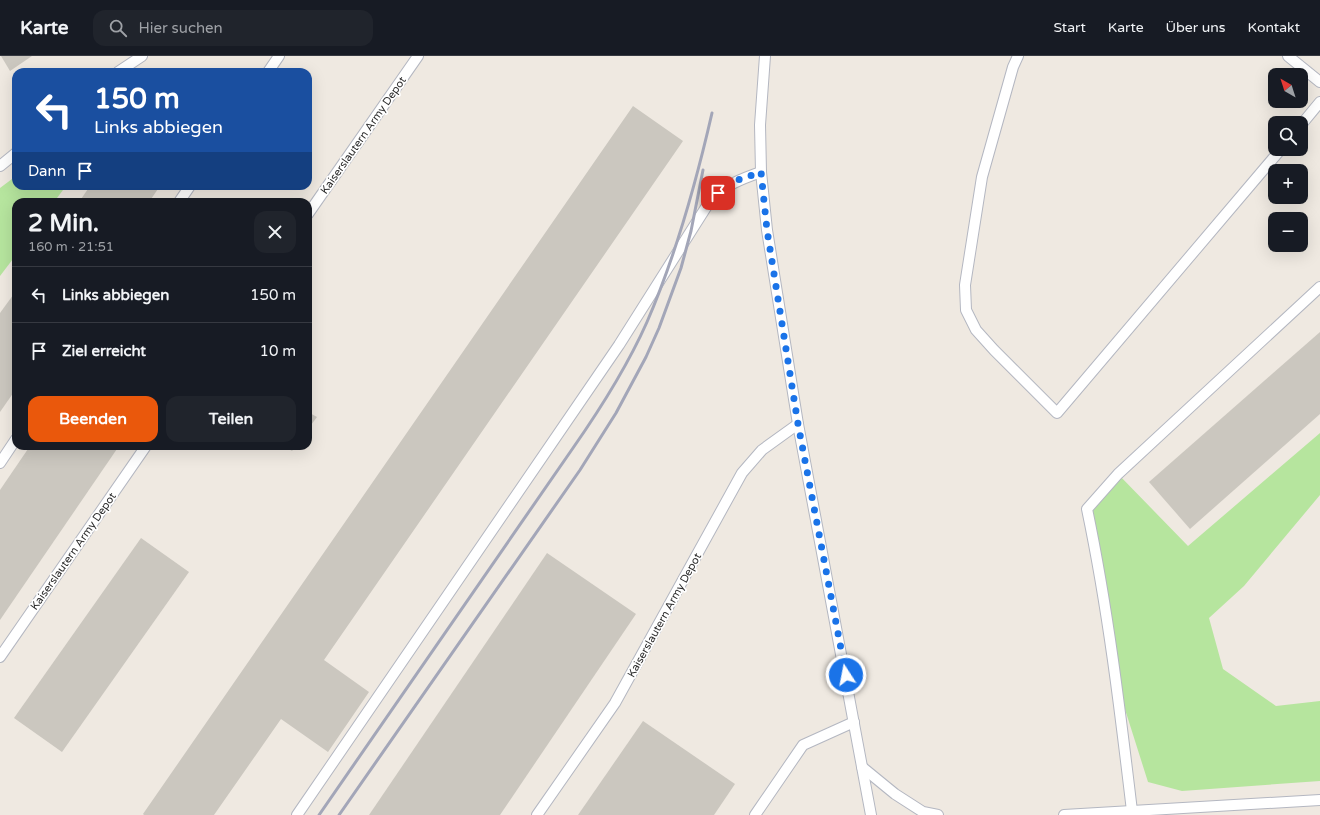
<!DOCTYPE html>
<html lang="de">
<meta charset="utf-8">
<style>
:root{--surface:#171b24;--page:#20242c;--text:#f1f3f6;--muted:#9ea1a6;--line:#363941;--accent:#ea580c}
body{margin:0;font-family:"Varela Round",sans-serif;background:var(--page);color:var(--text);height:100vh;display:flex;flex-direction:column;font-size:15px;white-space:nowrap}
*{box-sizing:border-box;margin:0}
p{font-size:13px;color:var(--muted)}
.icon{flex:none;width:22px;height:22px;fill:none;stroke:currentColor;stroke-width:2;stroke-linecap:round;stroke-linejoin:round}
.map{position:relative;flex:1;overflow:hidden}
.side{position:absolute;left:12px;top:142px;width:300px;height:252px;display:flex;flex-direction:column;background:var(--surface);border-radius:12px;box-shadow:0 4px 16px #0002}
.side>*{flex:none}
.banner{position:absolute;left:12px;top:12px;width:300px;height:122px;border-radius:12px;box-shadow:0 4px 16px #0002;background:#1a4fa0;color:#fff;overflow:hidden}
.needle{width:26px;rotate:321deg}
.tools{position:absolute;left:1268px;top:12px;display:grid;gap:8px}
.tools a{display:grid;place-items:center;width:40px;height:40px;border-radius:8px;background:var(--surface);box-shadow:0 4px 16px #0002;font-size:20px}
.pin{position:absolute;display:grid;place-items:center;width:34px;height:34px;color:#fff;margin:-17px;border-radius:8px;box-shadow:0 2px 6px #0006}
.me{position:absolute;width:44px;margin:-22px;rotate:349deg;stroke-linejoin:round;filter:drop-shadow(0 0 3px #0008)}
.turn{display:flex;align-items:center;gap:14px;height:84px;padding:0 16px;font-size:18px}
.turn .icon{width:52px;height:52px;stroke-width:2.5}
.turn b{display:block;font-size:28px;line-height:34px}
.then{display:flex;align-items:center;height:38px;padding:0 16px;background:#0003;gap:8px;font-size:15px}
.round{display:grid;place-items:center;flex:none;width:42px;height:42px;border-radius:12px;background:var(--page)}
.head{display:flex;align-items:center;justify-content:space-between;height:68px;padding:0 16px}
h1{font-size:24px;font-weight:800;line-height:30px}
.action{display:flex;gap:8px;margin-top:auto;padding:8px 16px}
.action a{flex:1;height:46px;border-radius:12px;background:var(--accent);color:#fff;font-size:16px;font-weight:800;line-height:46px;text-align:center}
.action a+a{background:var(--page);color:var(--text)}
ul{padding:0;list-style:none}
li{display:flex;align-items:center;gap:12px;height:56px;padding:0 16px;border-top:1px solid var(--line)}
li div{flex:1}
li b{display:block;font-size:15px}
li em{font-style:normal}
header{display:flex;align-items:center;gap:24px;box-sizing:border-box;height:56px;padding:0 20px;background:var(--surface);border-bottom:1px solid var(--line)}
header strong{font-size:19px}
nav{display:flex;gap:22px;margin-inline-start:auto;font-size:14px}
.search{width:280px;height:36px;background:var(--page);display:flex;align-items:center;gap:10px;box-sizing:border-box;padding:0 14px;border-radius:12px;color:var(--muted);font-size:15px}
.map>svg:first-child{display:block}
.green{fill:#b6e59e}
.building{fill:#cbc7bf}
.lines{fill:none;stroke-linecap:round;stroke-linejoin:round}
.service-casing{stroke:#b4b7c1;stroke-width:12}
.service{stroke:#fff;stroke-width:10}
.rail{stroke:#a3a6b8;stroke-width:3}
.route{stroke:#1a73e8;stroke-width:7;stroke-dasharray:0 12.6}
.labels{text-anchor:middle;stroke-width:3.5;stroke-linejoin:round;paint-order:stroke}
.street-label{font-size:11px;fill:#2e2e2e;stroke:#fff}
</style>
<header>
<strong>Karte</strong>
<div class="search"><svg class="icon" aria-label="search" viewBox="0 0 24 24"><circle cx="10" cy="10" r="6"/><path d="M15 15l6 6"/></svg>Hier suchen</div>
<nav><a>Start</a><a>Karte</a><a>Über uns</a><a>Kontakt</a></nav>
</header>
<div class="map">
<svg width="1320" height="759" viewBox="0 0 1320 759">
<rect width="100%" height="100%" fill="#efe9e1"/>
<!-- green -->
<g class="green">
<polygon points="16,120 16,130 66,130 54,146 16,146 16,199 0,220 0,132"/>
<polygon points="1320,377 1320,439 1244,530 1209,562 1223,613 1276,650 1320,645 1320,725 1182,735 1148,726 1117,628 1087,453 1118,418 1188,490"/>
</g>
<!-- building -->
<g class="building">
<polygon points="1,0 32,0 10,15"/>
<polygon points="633,50 683,85 324,604 369,636 328,696 281,663 214,759 144,759 143,758"/>
<polygon points="90,130 160,130 149,146 79,146"/>
<polygon points="16,235 16,333 0,356 0,257"/>
<polygon points="1320,276 1320,358 1190,473 1149,426"/>
<polygon points="308,356 317,361 308,373"/>
<polygon points="30,390 119,390 0,564 0,434"/>
<polygon points="284,390 296,390 292,395"/>
<polygon points="141,482 189,516 62,696 14,662"/>
<polygon points="547,497 636,558 500,759 369,759"/>
<polygon points="643,665 735,728 714,759 578,759"/>
</g>
<g class="lines">
<defs>
<g id="service">
<polyline points="765,0 760,69 761,116 767,174 798,368 871,759"/>
<polyline points="1018,0 1013,11 982,121 965,229 966,254 976,274 994,294 1057,357 1281,93"/>
<polyline points="1288,0 1320,26"/>
<polyline points="118,16 142,0"/>
<polyline points="268,16 279,0"/>
<polyline points="1301,69 1320,46"/>
<polyline points="0,110 16,97"/>
<polyline points="179,146 190,130"/>
<polyline points="308,158 418,0"/>
<polyline points="0,407 16,383"/>
<polyline points="0,601 146,390"/>
<polyline points="862,711 895,738 923,756 938,759"/>
<path d="M1132,755c-12,-101 -24,-202 -45,-302l31,-35 202,-187"/>
<path d="M297,759l322,-470 91,-144c15,-16 31,-22 51,-29"/>
<polyline points="537,759 615,647 742,417 762,394 798,368"/>
<polyline points="755,759 803,689 854,666"/>
<polyline points="1064,759 1320,744"/>
</g>
</defs>
<!-- service casing -->
<use href="#service" class="service-casing"/>
<!-- service -->
<use href="#service" class="service"/>
<!-- rail -->
<g class="rail">
<path d="M319,759l254,-367c28,-40 54,-81 74,-126 29,-67 49,-139 65,-209"/>
<polyline points="339,759 580,414 616,357 646,301 659,272 681,212 691,175 703,114"/>
</g>
</g>
<g class="lines">
<!-- route -->
<polyline class="route" points="718,137 735,125 761,116 767,174 798,368 846,619"/>
</g>
<g class="labels">
<!-- street labels -->
<g class="street-label">
<text transform="translate(363 79) rotate(-55)" y="4">Kaiserslautern Army Depot</text>
<text transform="translate(73 495) rotate(-55)" y="4">Kaiserslautern Army Depot</text>
<text transform="translate(664 559) rotate(-61)" y="4">Kaiserslautern Army Depot</text>
</g>
</g>
</svg>
<div class="tools">
<a><svg class="needle" viewBox="-14 -14 28 28"><path d="M0-13l5 13h-10z" fill="#e53935"/><path d="M0 13l5-13h-10z" fill="#9ea1a6"/></svg></a>
<a><svg class="icon" aria-label="search" viewBox="0 0 24 24"><circle cx="10" cy="10" r="6"/><path d="M15 15l6 6"/></svg></a>
<a>+</a>
<a>−</a>
</div>
<div class="pin" style="left:718px;top:137px;background:#d93025"><svg class="icon" aria-label="arrive" viewBox="0 0 24 24"><path d="M6 21V4h12l-3 4 3 4H6"/></svg></div>
<svg class="me" style="left:846px;top:619px" viewBox="-20 -20 40 40"><circle r="17" fill="#1a73e8" stroke="#fff" stroke-width="3"/><path d="M0-11L8 9 0 5-8 9z" fill="#fff"/></svg>
<div class="banner">
<div class="turn"><svg class="icon" aria-label="left" viewBox="0 0 24 24"><path d="M17 20v-9H6M10 6l-5 5 5 5"/></svg><div><b>150 m</b>Links abbiegen</div></div>
<div class="then">Dann<svg class="icon" aria-label="arrive" viewBox="0 0 24 24"><path d="M6 21V4h12l-3 4 3 4H6"/></svg></div>
</div>
<section class="side">
<div class="head"><div><h1>2 Min.</h1><p>160 m · 21:51</p></div><a class="round"><svg class="icon" aria-label="close" viewBox="0 0 24 24"><path d="M6 6l12 12M18 6L6 18"/></svg></a></div>
<ul>
<li><svg class="icon" aria-label="left" viewBox="0 0 24 24"><path d="M17 20v-9H6M10 6l-5 5 5 5"/></svg><div><b>Links abbiegen</b></div><em>150 m</em></li>
<li><svg class="icon" aria-label="arrive" viewBox="0 0 24 24"><path d="M6 21V4h12l-3 4 3 4H6"/></svg><div><b>Ziel erreicht</b></div><em>10 m</em></li>
</ul>
<div class="action"><a>Beenden</a><a>Teilen</a></div>
</section>
</div>
